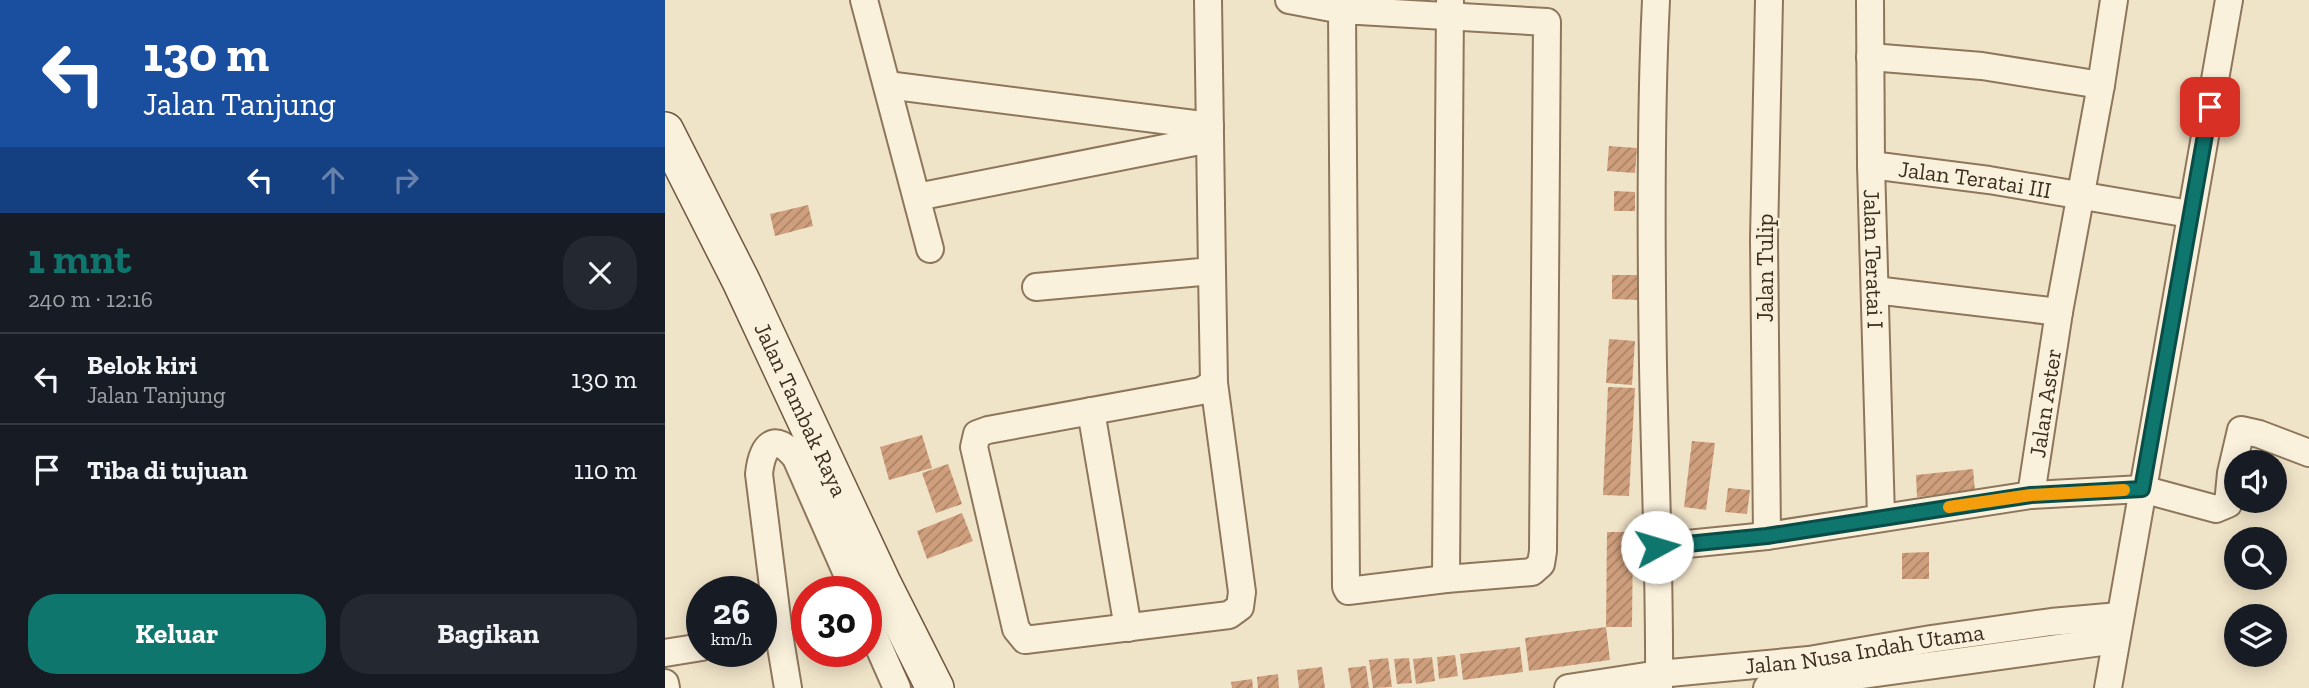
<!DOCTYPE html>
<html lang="id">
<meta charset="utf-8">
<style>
:root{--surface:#171b24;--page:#242831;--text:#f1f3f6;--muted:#9ea1a6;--line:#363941;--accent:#0f766e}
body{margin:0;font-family:"Zilla Slab",serif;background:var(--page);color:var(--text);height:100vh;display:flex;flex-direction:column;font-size:26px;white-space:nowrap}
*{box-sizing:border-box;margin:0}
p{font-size:23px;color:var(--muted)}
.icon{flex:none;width:38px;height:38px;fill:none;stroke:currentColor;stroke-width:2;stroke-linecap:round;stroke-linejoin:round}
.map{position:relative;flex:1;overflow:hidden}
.drawer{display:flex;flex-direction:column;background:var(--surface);width:665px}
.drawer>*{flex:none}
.top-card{background:#1a4fa0;color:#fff;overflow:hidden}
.fabs{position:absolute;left:1559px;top:450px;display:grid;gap:14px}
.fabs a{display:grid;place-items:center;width:63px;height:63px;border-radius:50%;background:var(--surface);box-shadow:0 4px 18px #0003;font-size:35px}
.speed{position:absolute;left:21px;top:576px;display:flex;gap:14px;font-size:35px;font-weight:700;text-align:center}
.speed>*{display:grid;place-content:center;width:91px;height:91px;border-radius:50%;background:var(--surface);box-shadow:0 4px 18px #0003;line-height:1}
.speed small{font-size:18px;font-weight:400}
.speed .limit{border:10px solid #d22;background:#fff;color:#111}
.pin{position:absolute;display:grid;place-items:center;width:60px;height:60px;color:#fff;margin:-30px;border-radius:14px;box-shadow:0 4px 10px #0006}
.me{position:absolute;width:77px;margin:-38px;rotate:84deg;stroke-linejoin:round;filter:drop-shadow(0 0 5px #0008)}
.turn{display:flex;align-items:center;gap:24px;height:147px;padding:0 28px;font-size:32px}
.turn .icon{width:91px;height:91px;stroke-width:2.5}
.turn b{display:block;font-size:49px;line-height:60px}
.lanes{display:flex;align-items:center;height:66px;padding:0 28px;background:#0003;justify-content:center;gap:35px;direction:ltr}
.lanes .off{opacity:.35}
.round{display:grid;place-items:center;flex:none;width:74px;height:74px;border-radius:28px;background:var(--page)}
.overview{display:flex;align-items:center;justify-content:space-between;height:119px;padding:0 28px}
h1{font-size:42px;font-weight:700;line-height:52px;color:var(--accent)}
.action{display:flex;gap:14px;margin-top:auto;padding:14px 28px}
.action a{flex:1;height:80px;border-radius:28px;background:var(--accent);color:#fff;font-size:28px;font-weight:700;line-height:80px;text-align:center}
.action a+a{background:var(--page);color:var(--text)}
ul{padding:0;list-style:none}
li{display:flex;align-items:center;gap:21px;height:91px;padding:0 28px;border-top:2px solid var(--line)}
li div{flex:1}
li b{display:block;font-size:26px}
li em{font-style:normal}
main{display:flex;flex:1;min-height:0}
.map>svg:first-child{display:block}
.building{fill:url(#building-hatch)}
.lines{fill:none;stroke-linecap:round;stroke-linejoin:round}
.street-casing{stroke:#8d765c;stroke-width:30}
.secondary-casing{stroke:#6f573f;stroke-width:40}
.street{stroke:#faf1dc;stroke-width:26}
.secondary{stroke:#faf1dc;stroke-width:37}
.route-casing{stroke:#0a4d48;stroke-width:18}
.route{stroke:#0f766e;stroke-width:12}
.slow{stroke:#f59e0b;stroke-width:12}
.labels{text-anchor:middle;stroke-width:5;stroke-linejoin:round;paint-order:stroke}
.street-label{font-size:23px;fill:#3d2e20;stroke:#f7eed8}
</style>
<main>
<section class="drawer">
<div class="top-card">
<div class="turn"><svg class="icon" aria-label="left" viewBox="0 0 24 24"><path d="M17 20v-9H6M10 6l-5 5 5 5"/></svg><div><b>130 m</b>Jalan Tanjung</div></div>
<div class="lanes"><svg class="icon" aria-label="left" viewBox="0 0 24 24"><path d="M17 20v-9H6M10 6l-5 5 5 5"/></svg><svg class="icon off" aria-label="ahead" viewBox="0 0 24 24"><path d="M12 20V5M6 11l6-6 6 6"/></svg><svg class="icon off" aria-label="right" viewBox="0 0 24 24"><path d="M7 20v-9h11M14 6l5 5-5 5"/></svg></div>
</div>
<div class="overview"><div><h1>1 mnt</h1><p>240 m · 12:16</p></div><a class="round"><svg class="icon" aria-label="close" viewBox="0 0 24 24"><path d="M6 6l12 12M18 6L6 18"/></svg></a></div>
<ul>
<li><svg class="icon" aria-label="left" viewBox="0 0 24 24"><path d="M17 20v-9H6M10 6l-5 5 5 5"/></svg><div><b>Belok kiri</b><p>Jalan Tanjung</p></div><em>130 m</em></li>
<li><svg class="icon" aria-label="arrive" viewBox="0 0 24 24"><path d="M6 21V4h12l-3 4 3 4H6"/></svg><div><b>Tiba di tujuan</b></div><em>110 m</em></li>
</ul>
<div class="action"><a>Keluar</a><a>Bagikan</a></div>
</section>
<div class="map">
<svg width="1644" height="688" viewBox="0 0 1644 688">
<defs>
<pattern id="building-hatch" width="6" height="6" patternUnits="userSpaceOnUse" patternTransform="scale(1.75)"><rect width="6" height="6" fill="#cf9f7d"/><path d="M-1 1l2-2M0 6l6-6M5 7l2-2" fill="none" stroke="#a98266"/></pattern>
</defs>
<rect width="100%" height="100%" fill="#f0e4c8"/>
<!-- building -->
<g class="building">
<polygon points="944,146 972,148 970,173 942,171"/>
<polygon points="949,191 970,192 970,211 949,211"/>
<polygon points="143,205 148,226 110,236 105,214"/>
<polygon points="947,275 976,275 976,300 947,299"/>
<polygon points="944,339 970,341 967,385 941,383"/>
<polygon points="943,387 970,388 964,496 938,495"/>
<polygon points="257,435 267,468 224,480 215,447"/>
<polygon points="1027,441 1050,443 1041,510 1019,507"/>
<polygon points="283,464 297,504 271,513 257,473"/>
<polygon points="1308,469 1310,491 1252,497 1251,475"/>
<polygon points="1063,488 1085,490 1082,514 1060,512"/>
<polygon points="297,513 308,541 262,559 252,531"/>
<polygon points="942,532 968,532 967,627 941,627 945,660 864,671 860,638 941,627"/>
<polygon points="1264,552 1264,579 1237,579 1237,553"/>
<polygon points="855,647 858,672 798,680 795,654"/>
<polygon points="790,655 793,676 774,679 772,657"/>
<polygon points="767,657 770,681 751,684 748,659"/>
<polygon points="723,658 727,687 708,688 704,660"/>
<polygon points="744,658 747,683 732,684 729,659"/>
<polygon points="701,666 704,688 686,688 683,668"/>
<polygon points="657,667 660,688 634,688 632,670"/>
<polygon points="613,674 614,688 593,688 592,677"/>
<polygon points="587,679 588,688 567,688 566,682"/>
</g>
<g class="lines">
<defs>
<g id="street">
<polyline points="199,0 265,249"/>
<polyline points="624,0 677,10 882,22 878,551 876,564 867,572 781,579 683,591 681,587 677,10 677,0"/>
<path d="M991,0c-6,121 -5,244 -3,365 2,108 7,215 6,323"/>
<path id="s1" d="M1205,0l1,165 10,352"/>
<polyline points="1205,57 1317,66 1436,85"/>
<polyline points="222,85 545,126"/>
<path id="s2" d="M1206,165l118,15 201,34"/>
<polyline points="252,197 545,139"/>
<polyline points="547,271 549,383 577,592 575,607 564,615 360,640 351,629 309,447 312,434 323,430 536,391 549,383"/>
<polyline points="371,287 547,271 543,0"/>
<polyline points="1210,290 1394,312"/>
<polyline points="426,411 463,628"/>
<path id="s3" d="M1366,495l28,-183 42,-227 13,-85"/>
<polyline points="1102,536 1099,239 1104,0"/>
<polyline points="992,547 1102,536 1366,495 1477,489 1551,509 1563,504 1566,473 1576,430 1594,434 1644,453"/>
<polyline points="781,579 785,2"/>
<polyline points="201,618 232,688"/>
<polyline points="0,653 37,647"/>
<polyline points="0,683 1,688"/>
<path d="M123,688l-9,-54 -20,-160c3,-28 15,-44 37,-16l59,134"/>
<path id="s4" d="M903,688l91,-14 150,-14 122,-21 120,-17 68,-6"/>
<polyline points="1102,688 1451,640"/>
<polyline points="1443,688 1564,0"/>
</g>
<g id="secondary">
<path id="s5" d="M0,131l76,150 141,302 53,105"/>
</g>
</defs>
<!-- street casing -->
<use href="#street" class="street-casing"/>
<!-- secondary casing -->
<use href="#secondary" class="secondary-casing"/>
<!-- street -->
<use href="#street" class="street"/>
<!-- secondary -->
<use href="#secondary" class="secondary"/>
</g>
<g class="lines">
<defs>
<polyline id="route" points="992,547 1102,536 1366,495 1477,489 1545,107"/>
</defs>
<!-- route casing -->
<use href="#route" class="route-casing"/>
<!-- route -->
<use href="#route" class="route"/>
<!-- slow -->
<polyline class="slow" points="1284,507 1366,495 1459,490"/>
</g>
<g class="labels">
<!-- street labels -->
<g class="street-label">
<text dy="8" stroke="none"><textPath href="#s2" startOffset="105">Jalan Teratai III</textPath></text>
<text dy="8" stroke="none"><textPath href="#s1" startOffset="259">Jalan Teratai I</textPath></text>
<text transform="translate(1100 268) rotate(-90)" y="8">Jalan Tulip</text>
<text dy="8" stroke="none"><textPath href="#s3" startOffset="93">Jalan Aster</textPath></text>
<text dy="8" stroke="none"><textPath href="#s5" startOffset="310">Jalan Tambak Raya</textPath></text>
<text dy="8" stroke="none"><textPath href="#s4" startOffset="299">Jalan Nusa Indah Utama</textPath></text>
</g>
</g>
</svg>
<div class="fabs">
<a><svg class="icon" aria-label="sound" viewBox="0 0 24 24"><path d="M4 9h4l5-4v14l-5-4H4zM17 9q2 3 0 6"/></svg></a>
<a><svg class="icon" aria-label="search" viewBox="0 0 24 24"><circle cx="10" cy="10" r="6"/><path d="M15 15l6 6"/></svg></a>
<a><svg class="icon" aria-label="layers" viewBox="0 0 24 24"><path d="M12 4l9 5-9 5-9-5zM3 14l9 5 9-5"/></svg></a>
</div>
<div class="speed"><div>26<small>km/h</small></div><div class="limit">30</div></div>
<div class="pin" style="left:1545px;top:107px;background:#d93025"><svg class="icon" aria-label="arrive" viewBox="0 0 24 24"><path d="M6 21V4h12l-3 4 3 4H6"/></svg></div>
<svg class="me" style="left:992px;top:547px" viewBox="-20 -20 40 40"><circle r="19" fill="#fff"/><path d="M0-13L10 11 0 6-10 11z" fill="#0f766e"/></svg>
</div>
</main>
